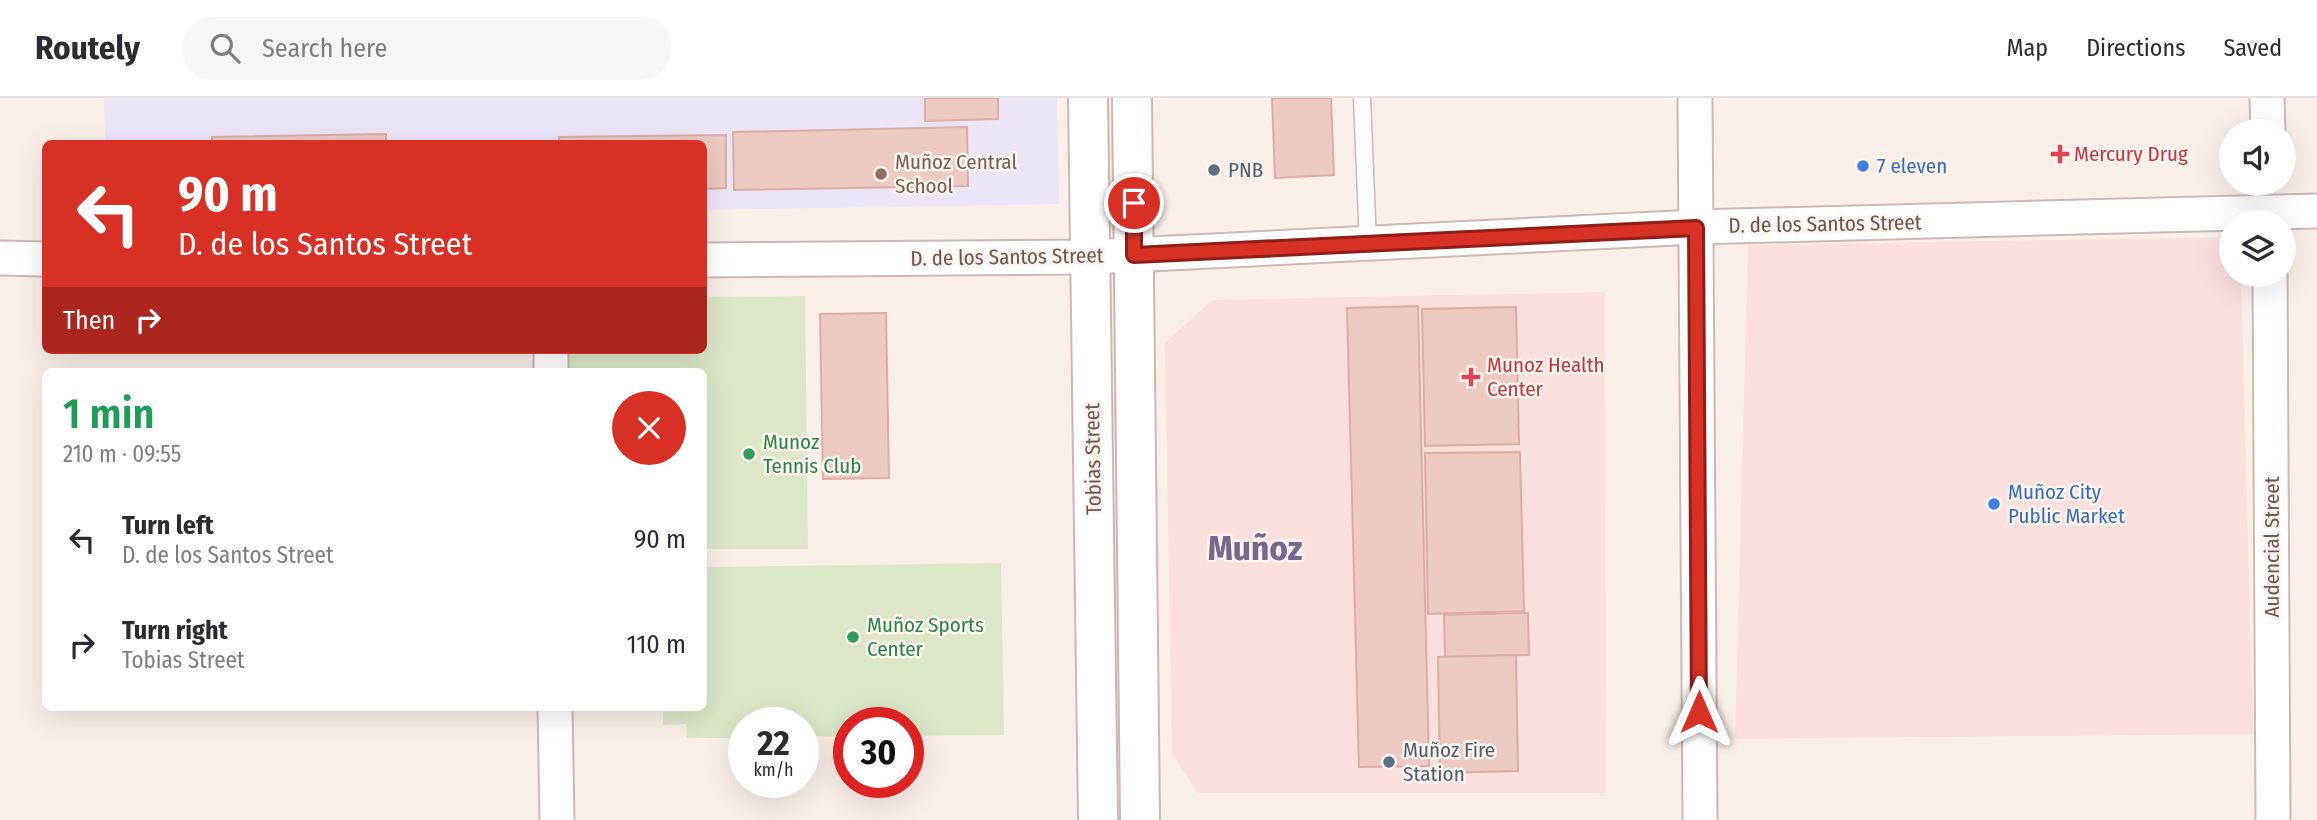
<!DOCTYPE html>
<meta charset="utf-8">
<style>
:root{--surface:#fff;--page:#f7f7f7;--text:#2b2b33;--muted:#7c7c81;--line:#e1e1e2}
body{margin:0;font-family:"Fira Sans Condensed",sans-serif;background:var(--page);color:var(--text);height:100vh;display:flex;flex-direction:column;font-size:26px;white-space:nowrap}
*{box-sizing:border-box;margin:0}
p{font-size:23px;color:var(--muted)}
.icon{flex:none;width:38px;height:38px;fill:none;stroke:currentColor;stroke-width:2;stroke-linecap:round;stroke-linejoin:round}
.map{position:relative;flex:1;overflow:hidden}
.details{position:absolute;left:42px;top:270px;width:665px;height:343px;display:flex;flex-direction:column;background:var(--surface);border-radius:10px;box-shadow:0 7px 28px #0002}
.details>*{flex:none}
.banner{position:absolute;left:42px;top:42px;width:665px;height:214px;border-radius:10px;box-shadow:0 7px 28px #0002;background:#d93025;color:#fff;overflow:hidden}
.tools{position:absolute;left:2219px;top:21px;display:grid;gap:14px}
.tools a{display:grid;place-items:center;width:77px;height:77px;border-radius:50%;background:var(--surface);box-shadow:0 7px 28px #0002;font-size:35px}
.speed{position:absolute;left:728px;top:609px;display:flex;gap:14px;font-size:35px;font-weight:700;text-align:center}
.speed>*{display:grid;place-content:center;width:91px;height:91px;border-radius:50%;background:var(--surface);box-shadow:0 7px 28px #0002;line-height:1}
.speed small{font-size:18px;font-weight:400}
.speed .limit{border:10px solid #d22;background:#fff;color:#111}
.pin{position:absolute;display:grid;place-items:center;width:60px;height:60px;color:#fff;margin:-30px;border:4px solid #fff;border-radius:50%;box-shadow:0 2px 7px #0007}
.me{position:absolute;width:77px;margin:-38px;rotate:0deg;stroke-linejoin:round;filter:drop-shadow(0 0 5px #0008)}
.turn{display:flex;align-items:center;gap:24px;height:147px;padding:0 21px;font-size:32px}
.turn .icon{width:91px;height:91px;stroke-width:2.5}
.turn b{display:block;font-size:49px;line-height:60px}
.then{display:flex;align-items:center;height:66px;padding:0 21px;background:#0003;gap:14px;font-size:26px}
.round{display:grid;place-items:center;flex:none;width:74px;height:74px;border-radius:37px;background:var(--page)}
.overview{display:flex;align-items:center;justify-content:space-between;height:119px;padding:0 21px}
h1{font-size:42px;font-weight:600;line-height:52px;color:#1e9e55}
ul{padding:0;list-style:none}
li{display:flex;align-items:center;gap:21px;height:105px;padding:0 21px}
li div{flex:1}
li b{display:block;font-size:26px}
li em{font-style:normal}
header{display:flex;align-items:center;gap:42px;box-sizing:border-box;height:98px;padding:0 35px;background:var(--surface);border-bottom:2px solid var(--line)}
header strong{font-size:33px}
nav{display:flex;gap:38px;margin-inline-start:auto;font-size:24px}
.search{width:490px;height:63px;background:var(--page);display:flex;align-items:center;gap:18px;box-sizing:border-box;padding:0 24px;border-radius:38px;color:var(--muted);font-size:26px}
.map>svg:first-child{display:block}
.commercial{fill:#fadfdd}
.education{fill:#ece5f7}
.green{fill:#dbe7c7}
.building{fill:#edcac2;stroke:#deada4;stroke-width:2}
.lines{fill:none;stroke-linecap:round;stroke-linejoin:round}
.service-casing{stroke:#ceb8b2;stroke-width:19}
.minor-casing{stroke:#ceb8b2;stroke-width:37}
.secondary-casing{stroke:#d0b6b0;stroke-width:42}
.service{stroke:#fff;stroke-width:16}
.minor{stroke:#fff;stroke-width:33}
.secondary{stroke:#fff;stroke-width:38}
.route-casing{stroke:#8d1f18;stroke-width:18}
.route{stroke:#d93025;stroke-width:12}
.health-dot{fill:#e0444e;stroke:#fdf4ee;stroke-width:2.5}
.shop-dot{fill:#3f7fe0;stroke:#fdf4ee;stroke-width:2.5}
.service-dot{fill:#5c6f8a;stroke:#fdf4ee;stroke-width:2.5}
.education-dot{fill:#8d6e63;stroke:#fdf4ee;stroke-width:2.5}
.leisure-dot{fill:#2e9e5b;stroke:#fdf4ee;stroke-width:2.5}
.labels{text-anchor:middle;stroke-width:5;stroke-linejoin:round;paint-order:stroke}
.health-label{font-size:21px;fill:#be3a42;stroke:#fdf4ee;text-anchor:start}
.education-label{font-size:21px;fill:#785e54;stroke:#fdf4ee;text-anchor:start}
.shop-label{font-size:21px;fill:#366cbe;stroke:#fdf4ee;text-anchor:start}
.service-label{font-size:21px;fill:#4e5e75;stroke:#fdf4ee;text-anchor:start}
.street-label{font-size:21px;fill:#72534e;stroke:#fdf4ee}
.leisure-label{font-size:21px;fill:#27864d;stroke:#fdf4ee;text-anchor:start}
.town-label{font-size:35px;font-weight:bold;fill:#78668e;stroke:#fdf4ee}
</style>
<header>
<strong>Routely</strong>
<div class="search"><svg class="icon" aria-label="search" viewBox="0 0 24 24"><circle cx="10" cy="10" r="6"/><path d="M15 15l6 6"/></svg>Search here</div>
<nav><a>Map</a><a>Directions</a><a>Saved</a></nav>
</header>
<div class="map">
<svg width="2317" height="722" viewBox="0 0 2317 722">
<rect width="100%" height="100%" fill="#faefe8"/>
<!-- commercial -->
<g class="commercial">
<polygon points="2231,139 2231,177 2241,177 2253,636 1735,641 1748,147"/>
<polygon points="1605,194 1606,695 1199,695 1172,657 1165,245 1212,202"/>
</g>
<!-- education -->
<polygon class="education" points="104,0 1057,0 1059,106 704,112 704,46 105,45"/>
<!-- green -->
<g class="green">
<polygon points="805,198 808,451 704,451 704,273 569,273 569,252 704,252 704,199"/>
<polygon points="1001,465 1004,637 908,638 908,625 849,625 849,638 803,639 803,625 744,625 744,640 687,640 686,626 663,627 663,609 704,609 704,469"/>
</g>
<!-- building -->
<g class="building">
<polygon points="925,0 998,0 998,21 925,23"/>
<polygon points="1272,0 1331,0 1334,77 1275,80"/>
<polygon points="967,29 968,88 734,92 733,34"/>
<polygon points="386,36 386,46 212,46 212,39"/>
<polygon points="726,37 726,90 704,91 704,46 560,46 559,39"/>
<polygon points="1418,208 1429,668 1359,669 1347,210"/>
<polygon points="1516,209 1519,346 1425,348 1422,211"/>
<polygon points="886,215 889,380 823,381 820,216"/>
<polygon points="1520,354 1524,513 1428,516 1425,355"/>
<polygon points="1528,515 1529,557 1445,559 1444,517"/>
<polygon points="1516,557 1518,673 1440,675 1438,559"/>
</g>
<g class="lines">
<defs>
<polyline id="service" points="1362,0 1368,146"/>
<g id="minor">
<polyline points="1695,0 1700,722"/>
<polyline points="2267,0 2268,33"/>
<polyline points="0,160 46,161"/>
<polyline points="704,162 1090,159 1696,129 2317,113"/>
<polyline points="2270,177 2273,722"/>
<polyline points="551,252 551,273"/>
<polyline points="555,609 557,722"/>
</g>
<g id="secondary">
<polyline points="1088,0 1098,722"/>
<polyline points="1132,0 1140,722"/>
</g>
</defs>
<!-- service casing -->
<use href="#service" class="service-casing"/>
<!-- minor casing -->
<use href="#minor" class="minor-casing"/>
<!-- secondary casing -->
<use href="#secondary" class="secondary-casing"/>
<!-- service -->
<use href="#service" class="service"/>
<!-- minor -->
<use href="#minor" class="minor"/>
<!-- secondary -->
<use href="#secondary" class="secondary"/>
</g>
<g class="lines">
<defs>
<polyline id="route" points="1134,105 1134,157 1696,130 1699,614"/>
</defs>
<!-- route casing -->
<use href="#route" class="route-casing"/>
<!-- route -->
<use href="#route" class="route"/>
</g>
<!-- markers -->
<g class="health-dot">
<path d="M2056.5 45.5h7v7h7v7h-7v7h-7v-7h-7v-7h7z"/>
<path d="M1467.5 268.5h7v7h7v7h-7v7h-7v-7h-7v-7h7z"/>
</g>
<g class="shop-dot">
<circle cx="1863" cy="68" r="7"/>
<circle cx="1994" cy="406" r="7"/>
</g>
<g class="service-dot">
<circle cx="1214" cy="72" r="7"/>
<circle cx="1389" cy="664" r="7"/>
</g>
<circle class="education-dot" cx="881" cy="76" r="7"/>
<g class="leisure-dot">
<circle cx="749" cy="356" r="7"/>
<circle cx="853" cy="539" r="7"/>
</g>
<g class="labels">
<!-- health labels -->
<g class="health-label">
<text x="2074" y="63">Mercury Drug</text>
<text x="1487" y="274">Munoz Health<tspan x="1487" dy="24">Center</tspan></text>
</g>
<!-- education labels -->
<g class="education-label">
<text x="895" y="71">Muñoz Central<tspan x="895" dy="24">School</tspan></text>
</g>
<!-- shop labels -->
<g class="shop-label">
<text x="1877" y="75">7 eleven</text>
<text x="2008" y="401">Muñoz City<tspan x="2008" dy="24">Public Market</tspan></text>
</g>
<!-- service labels -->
<g class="service-label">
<text x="1228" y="79">PNB</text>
<text x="1403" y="659">Muñoz Fire<tspan x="1403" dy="24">Station</tspan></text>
</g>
<!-- street labels -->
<g class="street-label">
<text transform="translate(1825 126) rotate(-1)" y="7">D. de los Santos Street</text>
<text transform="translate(1007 159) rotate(-1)" y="7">D. de los Santos Street</text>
<text transform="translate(1093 361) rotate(-91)" y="7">Tobias Street</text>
<text transform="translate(2272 449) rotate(-90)" y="7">Audencial Street</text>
</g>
<!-- leisure labels -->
<g class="leisure-label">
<text x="763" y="351">Munoz<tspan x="763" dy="24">Tennis Club</tspan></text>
<text x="867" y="534">Muñoz Sports<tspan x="867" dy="24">Center</tspan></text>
</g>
<!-- town labels -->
<g class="town-label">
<text x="1255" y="462">Muñoz</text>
</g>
</g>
</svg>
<div class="tools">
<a><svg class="icon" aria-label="sound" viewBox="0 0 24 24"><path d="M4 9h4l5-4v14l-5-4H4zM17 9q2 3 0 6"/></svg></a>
<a><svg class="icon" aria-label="layers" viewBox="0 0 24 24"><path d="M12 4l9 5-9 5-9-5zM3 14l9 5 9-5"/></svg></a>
</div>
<div class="speed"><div>22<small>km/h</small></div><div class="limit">30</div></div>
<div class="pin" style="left:1134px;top:105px;background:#d93025"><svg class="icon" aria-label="arrive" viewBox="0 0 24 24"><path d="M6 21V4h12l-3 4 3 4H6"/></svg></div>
<svg class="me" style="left:1699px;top:614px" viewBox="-20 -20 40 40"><path d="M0-17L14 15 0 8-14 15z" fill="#d93025" stroke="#fff" stroke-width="4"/></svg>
<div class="banner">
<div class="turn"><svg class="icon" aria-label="left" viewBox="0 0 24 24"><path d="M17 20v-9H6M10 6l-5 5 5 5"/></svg><div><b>90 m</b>D. de los Santos Street</div></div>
<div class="then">Then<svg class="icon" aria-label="right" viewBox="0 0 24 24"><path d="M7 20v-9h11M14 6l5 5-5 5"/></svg></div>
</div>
<section class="details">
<div class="overview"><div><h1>1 min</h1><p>210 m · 09:55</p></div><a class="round" style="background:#d93025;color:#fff"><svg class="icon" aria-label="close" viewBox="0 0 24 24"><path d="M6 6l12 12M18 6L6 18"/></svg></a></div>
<ul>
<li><svg class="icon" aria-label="left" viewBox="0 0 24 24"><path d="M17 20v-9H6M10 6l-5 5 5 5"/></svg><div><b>Turn left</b><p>D. de los Santos Street</p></div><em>90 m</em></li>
<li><svg class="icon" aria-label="right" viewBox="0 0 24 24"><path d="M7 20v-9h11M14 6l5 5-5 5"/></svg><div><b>Turn right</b><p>Tobias Street</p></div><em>110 m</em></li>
</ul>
</section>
</div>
